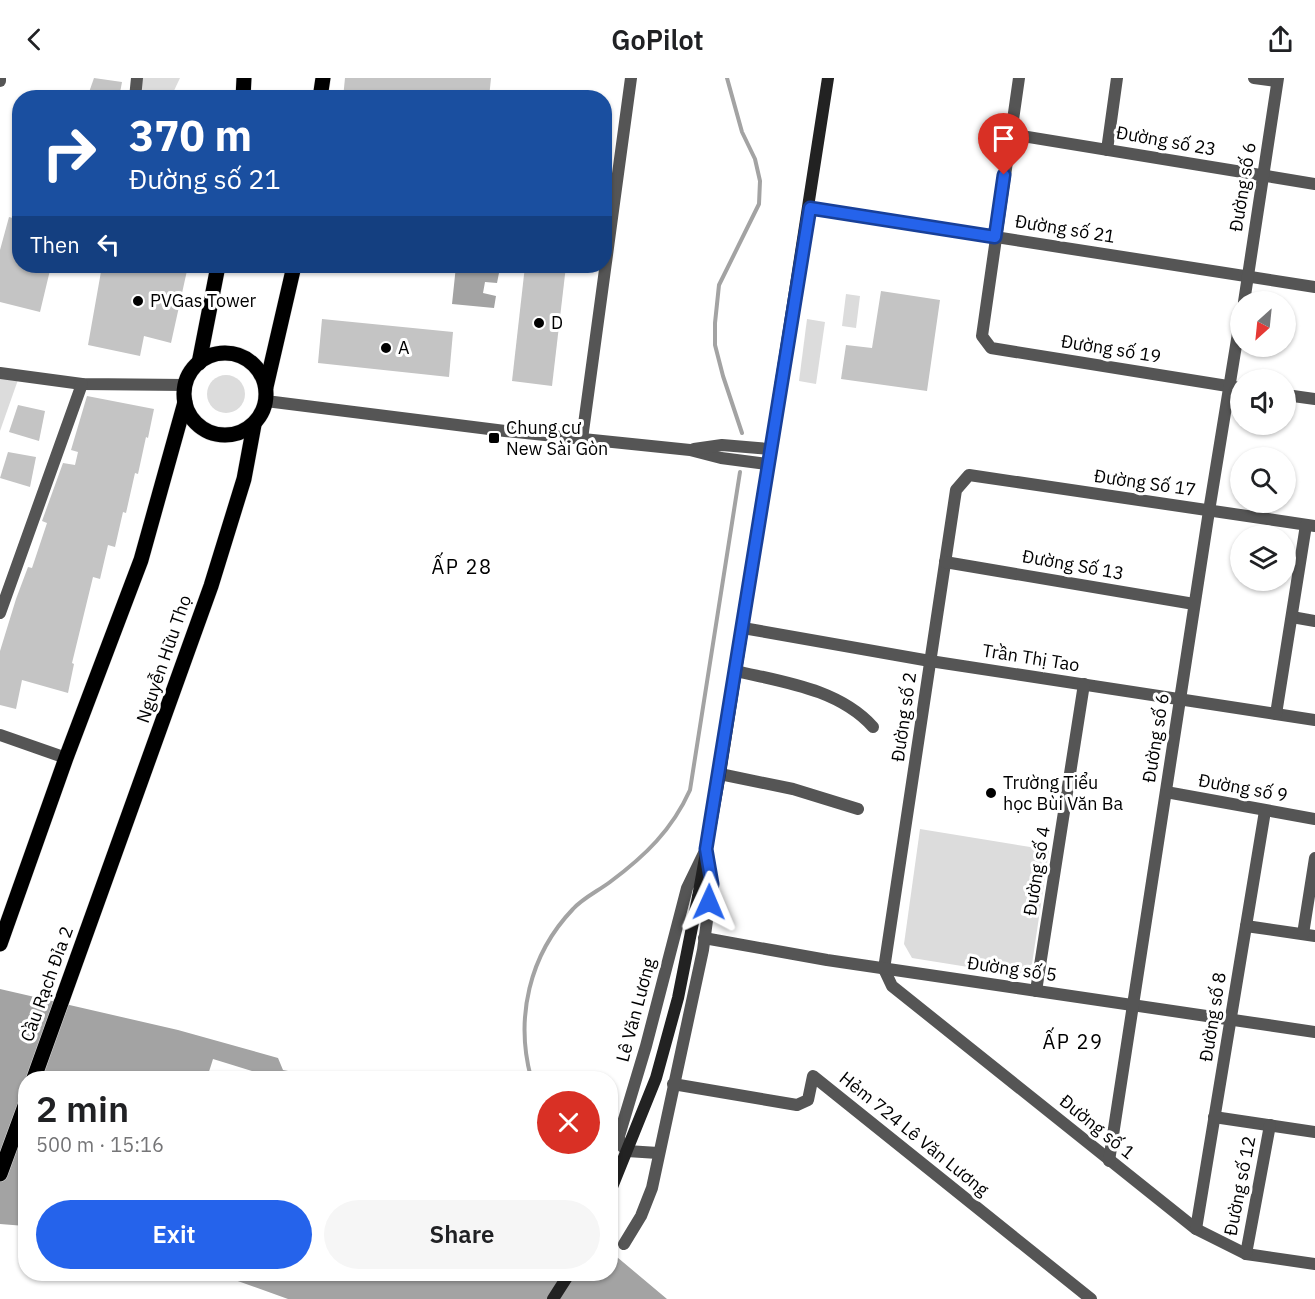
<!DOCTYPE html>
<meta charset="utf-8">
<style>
:root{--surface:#fff;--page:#f6f6f6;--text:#202124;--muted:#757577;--accent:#2563eb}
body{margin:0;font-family:"IBM Plex Sans",sans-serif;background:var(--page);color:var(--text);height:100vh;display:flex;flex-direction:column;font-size:22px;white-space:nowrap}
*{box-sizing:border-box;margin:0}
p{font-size:20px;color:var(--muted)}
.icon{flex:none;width:33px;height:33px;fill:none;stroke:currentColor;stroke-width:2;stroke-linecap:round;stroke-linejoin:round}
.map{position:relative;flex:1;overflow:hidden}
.sheet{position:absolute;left:18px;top:993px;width:600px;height:210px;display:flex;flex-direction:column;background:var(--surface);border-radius:24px;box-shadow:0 2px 4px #0004}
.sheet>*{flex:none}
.guide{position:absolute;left:12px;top:12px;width:600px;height:183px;border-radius:24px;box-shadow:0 2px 4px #0004;background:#1a4fa0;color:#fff;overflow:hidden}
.needle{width:39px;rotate:207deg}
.controls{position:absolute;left:1230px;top:213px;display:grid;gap:12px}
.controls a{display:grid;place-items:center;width:66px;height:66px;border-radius:50%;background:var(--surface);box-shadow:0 2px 4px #0004;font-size:30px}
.pin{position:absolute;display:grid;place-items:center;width:51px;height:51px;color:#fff;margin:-62px -26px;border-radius:50% 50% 50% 0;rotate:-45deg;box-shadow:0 0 6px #0007}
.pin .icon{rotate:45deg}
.me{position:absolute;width:66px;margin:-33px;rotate:1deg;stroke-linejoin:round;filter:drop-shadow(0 0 4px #0008)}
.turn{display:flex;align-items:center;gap:21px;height:126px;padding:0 18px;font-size:27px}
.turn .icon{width:78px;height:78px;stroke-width:2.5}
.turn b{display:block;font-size:42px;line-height:51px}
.then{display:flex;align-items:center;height:57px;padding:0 18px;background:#0003;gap:12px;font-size:22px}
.round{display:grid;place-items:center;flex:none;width:63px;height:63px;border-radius:32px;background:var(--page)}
.headline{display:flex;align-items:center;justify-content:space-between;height:102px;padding:0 18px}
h1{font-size:36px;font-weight:600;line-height:45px}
.action{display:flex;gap:12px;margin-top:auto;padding:12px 18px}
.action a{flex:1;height:69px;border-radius:36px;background:var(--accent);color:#fff;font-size:24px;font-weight:600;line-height:69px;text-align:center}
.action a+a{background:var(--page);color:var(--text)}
header{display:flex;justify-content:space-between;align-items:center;height:78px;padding:0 18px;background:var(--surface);font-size:27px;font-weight:600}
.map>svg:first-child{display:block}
.green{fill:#dcdcdc}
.water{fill:#a3a3a3}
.pier{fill:#fff}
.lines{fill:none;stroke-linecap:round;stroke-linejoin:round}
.stream{stroke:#a3a3a3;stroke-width:4}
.building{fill:#c4c4c4}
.primary-casing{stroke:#dbdbdb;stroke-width:16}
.street{stroke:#555;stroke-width:12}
.secondary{stroke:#222;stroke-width:12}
.primary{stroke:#000;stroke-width:15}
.secondary-bridge{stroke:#222;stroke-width:12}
.route-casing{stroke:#184099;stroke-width:15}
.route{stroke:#2563eb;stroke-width:10}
.poi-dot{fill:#000;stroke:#fff;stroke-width:2}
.labels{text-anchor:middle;stroke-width:6;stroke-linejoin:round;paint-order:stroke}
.street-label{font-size:18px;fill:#000;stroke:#fff}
.poi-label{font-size:18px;fill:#000;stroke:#fff;text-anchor:start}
.neighbourhood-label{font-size:20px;letter-spacing:1.5px;fill:#000;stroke:#fff}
</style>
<header><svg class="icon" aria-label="back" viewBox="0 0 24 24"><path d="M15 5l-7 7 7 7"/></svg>GoPilot<svg class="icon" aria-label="share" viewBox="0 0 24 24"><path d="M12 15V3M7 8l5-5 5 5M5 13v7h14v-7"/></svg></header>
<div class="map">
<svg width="1315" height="1221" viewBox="0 0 1315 1221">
<rect width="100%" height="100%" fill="#fff"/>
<!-- green -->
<g class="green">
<polygon points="142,0 180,0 171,19 139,20"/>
<polygon points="846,216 860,218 856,250 842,248"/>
<polygon points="807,241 825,244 816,306 799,303"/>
<polygon points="0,295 19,299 0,353"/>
<circle cx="226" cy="316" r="19"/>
<polygon points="920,751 1049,772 1032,886 1018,897 912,880 904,866"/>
</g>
<!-- water -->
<g class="water">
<polygon points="456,188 500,190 497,205 485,204 483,215 496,218 494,230 452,226"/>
<polygon points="0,911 178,952 278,980 283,992 319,999 326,994 345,1000 26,1000 25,1148 0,1146"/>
<polygon points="611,1174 667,1221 288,1221 218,1196 610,1196"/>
</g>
<!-- pier -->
<polygon class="pier" points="213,981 275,1000 207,1000"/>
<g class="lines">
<!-- stream -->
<g class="stream">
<polyline points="727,0 742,54 755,81 760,103 759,126 719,207 715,245 715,267 723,298 742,355"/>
<path d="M531,1000c-16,-60 -2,-123 42,-169 10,-11 25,-18 37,-27 35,-26 62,-52 80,-92l50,-318"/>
</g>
</g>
<!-- building -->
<g class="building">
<polygon points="94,0 122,4 119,20 87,20"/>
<polygon points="345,0 491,0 489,20 343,20"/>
<polygon points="9,139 20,142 20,188 51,188 40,234 0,224 0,172"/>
<polygon points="102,188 188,188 171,265 144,258 140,278 88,267"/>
<polygon points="525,188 566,188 552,308 512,303"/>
<polygon points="881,213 940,222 927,313 841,301 846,267 872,270"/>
<polygon points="322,241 453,254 449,299 318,285"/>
<polygon points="87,318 154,331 148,360 146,359 138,396 135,395 126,435 123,434 115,469 108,467 100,501 93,499 72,585 74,586 68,615 22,602 16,631 0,627 0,573 16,521 28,489 32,490 47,445 42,443 63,385 75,387 78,374 71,372"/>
<polygon points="18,327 45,333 39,363 9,354"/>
<polygon points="8,374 36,379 30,409 0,400"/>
</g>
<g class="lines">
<defs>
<g id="primary">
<polyline points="243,20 244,0"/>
<polyline points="320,20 323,0"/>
<circle cx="225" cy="316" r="41"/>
<polyline points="199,285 218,188"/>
<polyline points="266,309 294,188"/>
<polyline points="0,866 66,680 141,482 185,324"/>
<polyline points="34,1000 211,508 244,401 254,347"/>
<polyline points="0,1096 26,1025"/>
</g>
</defs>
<!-- primary casing -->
<use href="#primary" class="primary-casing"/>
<!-- street -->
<g class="street">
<polyline points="1019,0 982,258 991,270 1240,310"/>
<polyline points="1254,0 1277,3"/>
<polyline points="0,3 0,0"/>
<polyline points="135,20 137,0"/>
<polyline points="1010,56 1315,106"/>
<polyline points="1107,72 1117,0"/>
<polyline points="810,130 1315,209"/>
<polyline points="1244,224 1278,0"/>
<polyline points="0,295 82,306 185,307"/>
<polyline points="1286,317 1315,321"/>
<polyline points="266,323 505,353 690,372 721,380 767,386"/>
<polyline points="582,361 631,0"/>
<polyline points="694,371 722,367 769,371"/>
<polyline points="1315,448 969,397 956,412 884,891 892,908 1196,1151 1246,1176 1315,1186"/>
<polyline points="945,484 1194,526"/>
<polyline points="0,535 82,306"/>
<polyline points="1292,539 1315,543"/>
<polyline points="743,550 930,583 1315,642"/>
<path d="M736,593c47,11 103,18 137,56"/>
<polyline points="1276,636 1306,447"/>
<polyline points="0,657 66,680"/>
<polyline points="720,696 793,711 858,731"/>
<polyline points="1166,714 1315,741"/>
<polyline points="1246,848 1315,858"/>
<polyline points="1303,856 1315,780"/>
<polyline points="704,860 827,882 1315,954"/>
<polyline points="1036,913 1084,606"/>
<polyline points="673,1006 797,1027 808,1022 813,998 1091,1221"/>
<polyline points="1214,1039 1315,1054"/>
<polyline points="658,1075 627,1073 620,1066 619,1058 646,968 687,810 704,775"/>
<polyline points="1109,1083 1209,433 1240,243"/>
<polyline points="1196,1151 1265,733"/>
<polyline points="624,1166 641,1138 652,1110 703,872 712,806 707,775"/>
<polyline points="1246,1176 1270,1047"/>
</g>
<!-- secondary -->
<g class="secondary">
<polyline points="698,819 720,696 828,0"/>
<polyline points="553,1221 569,1196"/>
</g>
<!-- primary -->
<use href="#primary" class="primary"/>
<!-- secondary-bridge -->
<polyline class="secondary-bridge" points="610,1114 656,1000 678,920 698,819"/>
</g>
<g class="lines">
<defs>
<polyline id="route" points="709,824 712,806 706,771 810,130 995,159 1004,97"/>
</defs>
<!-- route casing -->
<use href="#route" class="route-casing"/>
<!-- route -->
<use href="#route" class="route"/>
</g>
<!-- markers -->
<g class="poi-dot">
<circle cx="138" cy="223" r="6"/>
<circle cx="539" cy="245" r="6"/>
<circle cx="386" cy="270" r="6"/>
<rect x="488" y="354" width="12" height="12" rx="3"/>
<circle cx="991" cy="715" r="6"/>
</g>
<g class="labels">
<!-- street labels -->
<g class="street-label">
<text transform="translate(1166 63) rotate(10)" y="6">Đường số 23</text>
<text transform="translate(1243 109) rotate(-81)" y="6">Đường số 6</text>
<text transform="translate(1065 151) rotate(9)" y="6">Đường số 21</text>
<text transform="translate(1111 271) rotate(9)" y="6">Đường số 19</text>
<text transform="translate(1145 405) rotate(8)" y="6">Đường Số 17</text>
<text transform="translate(1073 487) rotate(10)" y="6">Đường Số 13</text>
<text transform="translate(1031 580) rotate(9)" y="6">Trần Thị Tao</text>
<text transform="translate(164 581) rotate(-71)" y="6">Nguyễn Hữu Thọ</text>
<text transform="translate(904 639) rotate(-82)" y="6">Đường số 2</text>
<text transform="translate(1156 660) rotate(-81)" y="6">Đường số 6</text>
<text transform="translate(1243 710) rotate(10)" y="6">Đường số 9</text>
<text transform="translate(1037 793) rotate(-81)" y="6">Đường số 4</text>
<text transform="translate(1012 891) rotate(8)" y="6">Đường số 5</text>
<text transform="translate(47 906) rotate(-70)" y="6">Cầu Rạch Đỉa 2</text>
<text transform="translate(636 932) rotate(-75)" y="6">Lê Văn Lương</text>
<text transform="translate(1213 939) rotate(-81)" y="6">Đường số 8</text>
<text transform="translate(1097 1049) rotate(39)" y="6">Đường số 1</text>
<text transform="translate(914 1056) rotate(39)" y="6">Hẻm 724 Lê Văn Lương</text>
<text transform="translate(1240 1108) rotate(-79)" y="6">Đường số 12</text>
</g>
<!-- poi labels -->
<g class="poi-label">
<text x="150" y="229">PVGas Tower</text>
<text x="551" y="251">D</text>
<text x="398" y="276">A</text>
<text x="506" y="356">Chung cư<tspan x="506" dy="21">New Sài Gòn</tspan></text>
<text x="1003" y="711">Trường Tiểu<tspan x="1003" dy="21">học Bùi Văn Ba</tspan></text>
</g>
<!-- neighbourhood labels -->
<g class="neighbourhood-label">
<text x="462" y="496">ẤP 28</text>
<text x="1073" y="971">ẤP 29</text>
</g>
</g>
</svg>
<div class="controls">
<a><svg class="needle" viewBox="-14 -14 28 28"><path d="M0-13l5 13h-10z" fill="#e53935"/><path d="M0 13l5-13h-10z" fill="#757577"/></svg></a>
<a><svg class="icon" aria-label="sound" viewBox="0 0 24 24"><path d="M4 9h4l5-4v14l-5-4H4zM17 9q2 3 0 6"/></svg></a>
<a><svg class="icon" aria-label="search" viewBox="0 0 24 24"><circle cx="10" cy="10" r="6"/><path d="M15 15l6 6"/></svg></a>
<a><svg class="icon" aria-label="layers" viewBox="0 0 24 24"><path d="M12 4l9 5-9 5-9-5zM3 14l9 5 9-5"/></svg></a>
</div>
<div class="pin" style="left:1004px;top:97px;background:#d93025"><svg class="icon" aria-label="arrive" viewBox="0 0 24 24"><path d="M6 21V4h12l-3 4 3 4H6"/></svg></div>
<svg class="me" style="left:709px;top:824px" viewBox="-20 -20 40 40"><path d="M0-17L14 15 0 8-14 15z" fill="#2563eb" stroke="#fff" stroke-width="4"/></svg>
<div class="guide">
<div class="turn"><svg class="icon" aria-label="right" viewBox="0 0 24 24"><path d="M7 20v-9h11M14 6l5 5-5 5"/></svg><div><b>370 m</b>Đường số 21</div></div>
<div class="then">Then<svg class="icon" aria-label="left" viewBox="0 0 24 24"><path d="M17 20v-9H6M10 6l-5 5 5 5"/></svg></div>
</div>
<section class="sheet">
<div class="headline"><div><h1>2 min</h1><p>500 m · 15:16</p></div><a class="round" style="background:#d93025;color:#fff"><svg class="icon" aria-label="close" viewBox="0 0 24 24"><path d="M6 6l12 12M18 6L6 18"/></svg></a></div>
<div class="action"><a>Exit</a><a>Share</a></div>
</section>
</div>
